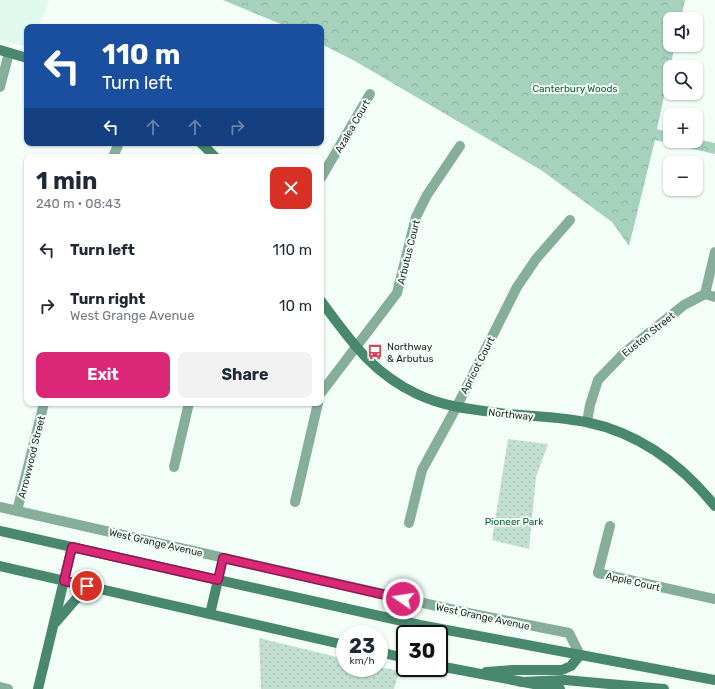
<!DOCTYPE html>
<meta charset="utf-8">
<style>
:root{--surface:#fff;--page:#f2f2f3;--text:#1f2937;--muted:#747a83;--accent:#db2777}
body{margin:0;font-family:Rubik,sans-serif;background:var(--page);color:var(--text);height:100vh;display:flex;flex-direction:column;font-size:15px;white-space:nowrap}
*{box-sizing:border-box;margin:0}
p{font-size:13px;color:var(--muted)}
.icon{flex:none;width:22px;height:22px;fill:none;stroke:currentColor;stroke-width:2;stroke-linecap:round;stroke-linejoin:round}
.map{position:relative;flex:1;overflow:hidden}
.details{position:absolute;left:24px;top:154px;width:300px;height:252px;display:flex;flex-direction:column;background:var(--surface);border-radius:8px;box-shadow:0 1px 3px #0004}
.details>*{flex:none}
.top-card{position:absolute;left:24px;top:24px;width:300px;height:122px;border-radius:8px;box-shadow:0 1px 3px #0004;background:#1a4fa0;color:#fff;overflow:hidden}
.tools{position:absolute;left:663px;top:12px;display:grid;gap:8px}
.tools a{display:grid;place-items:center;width:40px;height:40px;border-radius:8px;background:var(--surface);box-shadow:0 1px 3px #0004;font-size:20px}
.speed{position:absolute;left:336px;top:625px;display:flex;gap:8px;font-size:20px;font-weight:700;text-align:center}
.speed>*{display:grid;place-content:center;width:52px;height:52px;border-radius:50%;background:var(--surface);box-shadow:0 1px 3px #0004;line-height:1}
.speed small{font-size:10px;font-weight:400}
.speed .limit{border:2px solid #111;border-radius:6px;background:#fff;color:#111}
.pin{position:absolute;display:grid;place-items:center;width:34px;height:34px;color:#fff;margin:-17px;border:2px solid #fff;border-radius:50%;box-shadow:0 1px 4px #0007}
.me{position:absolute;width:44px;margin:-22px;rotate:283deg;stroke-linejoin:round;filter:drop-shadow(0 0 3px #0008)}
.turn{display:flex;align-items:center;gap:14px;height:84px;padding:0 12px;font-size:18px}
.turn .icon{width:52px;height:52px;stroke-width:2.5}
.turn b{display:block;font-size:28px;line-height:34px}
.lanes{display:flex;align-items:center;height:38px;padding:0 12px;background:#0003;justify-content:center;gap:20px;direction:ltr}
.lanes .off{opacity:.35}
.round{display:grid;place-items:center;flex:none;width:42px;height:42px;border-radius:8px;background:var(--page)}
.summary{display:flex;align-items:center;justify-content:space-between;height:68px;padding:0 12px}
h1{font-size:24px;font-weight:700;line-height:30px}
.button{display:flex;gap:8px;margin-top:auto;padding:8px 12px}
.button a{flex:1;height:46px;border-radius:8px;background:var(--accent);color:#fff;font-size:16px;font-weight:700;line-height:46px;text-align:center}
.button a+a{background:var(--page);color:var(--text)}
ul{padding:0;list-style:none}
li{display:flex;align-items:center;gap:12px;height:56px;padding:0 12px}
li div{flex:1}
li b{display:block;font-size:15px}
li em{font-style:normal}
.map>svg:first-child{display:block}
.built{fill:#dffaed}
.forest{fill:url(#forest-crowns)}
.park{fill:url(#park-dots)}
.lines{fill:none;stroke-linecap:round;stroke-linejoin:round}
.street{stroke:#86ae9b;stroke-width:10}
.secondary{stroke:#49886e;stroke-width:10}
.route-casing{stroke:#8e194d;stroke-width:10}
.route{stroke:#db2777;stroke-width:7}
.labels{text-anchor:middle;stroke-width:4;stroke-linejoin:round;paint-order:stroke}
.park-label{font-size:10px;fill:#0f5d43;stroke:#f3fef9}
.street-label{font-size:10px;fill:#1e2522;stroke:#f3fef9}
.poi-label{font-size:10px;fill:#1e2522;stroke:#f3fef9;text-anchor:start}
</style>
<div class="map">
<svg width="715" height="689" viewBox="0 0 715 689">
<defs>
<pattern id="forest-crowns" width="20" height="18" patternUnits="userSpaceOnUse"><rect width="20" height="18" fill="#a5d1bd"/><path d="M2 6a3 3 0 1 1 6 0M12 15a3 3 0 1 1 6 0" fill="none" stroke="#8eb3a2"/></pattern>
<pattern id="park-dots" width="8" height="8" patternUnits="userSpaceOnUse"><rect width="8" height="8" fill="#c3dfd2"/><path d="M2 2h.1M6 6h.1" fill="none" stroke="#a7bfb4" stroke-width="1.8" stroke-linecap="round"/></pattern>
</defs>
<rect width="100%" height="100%" fill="#f3fef9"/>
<!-- built -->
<polygon class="built" points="0,0 49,0 39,27 27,27 27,47 0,40"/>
<!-- forest -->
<polygon class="forest" points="223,0 685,0 681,19 670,19 670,45 675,45 657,129 670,133 670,141 696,141 696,139 715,143 715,154 655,140 629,246 612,222 541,170 353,60 321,44 321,27 288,27"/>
<!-- park -->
<g class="park">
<polygon points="508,439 548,444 536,477 529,549 492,540"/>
<path d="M259,638l86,21v9c19,0 37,-3 54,4l-5,17h-133z"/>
</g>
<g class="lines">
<!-- street -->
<g class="street">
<polyline points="0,87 9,53"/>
<polyline points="113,157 119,143"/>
<polyline points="321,178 370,94"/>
<polyline points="705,294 715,297"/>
<polyline points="321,393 397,293 416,217 427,195 460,146"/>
<polyline points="587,422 590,405 598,380 624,353 684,305 705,294 715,252"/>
<polyline points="174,467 189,403"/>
<polyline points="295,502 318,403"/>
<polyline points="0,507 463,612 569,633 580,655"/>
<polyline points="17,511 44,403"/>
<polyline points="409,523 422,470 456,408 517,287 536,259 570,220"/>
<polyline points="610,526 598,573 715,599"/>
<polyline points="218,580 223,558"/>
<polyline points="0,687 8,689"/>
</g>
<!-- secondary -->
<g class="secondary">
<polyline points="0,50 27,58"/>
<polyline points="201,143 215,157"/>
<path d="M321,301c29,39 51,72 96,93 29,14 60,16 91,20 26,2 53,3 78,8 53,11 96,43 129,84"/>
<polyline points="0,531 420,625 715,680"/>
<polyline points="0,566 345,645"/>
<polyline points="210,614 218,580"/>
<polyline points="56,622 76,599 99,588"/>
<polyline points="379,652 405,658"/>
<polyline points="439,666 560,689"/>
<polyline points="486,672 513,670 562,670 571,666 580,655"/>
<polyline points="521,682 565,680 664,689"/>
<polyline points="38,689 72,547"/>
</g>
</g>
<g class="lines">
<defs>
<polyline id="route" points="87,586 64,581 72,547 218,580 223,558 403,599"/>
</defs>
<!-- route casing -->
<use href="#route" class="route-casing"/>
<!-- route -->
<use href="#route" class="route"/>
</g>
<!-- icons -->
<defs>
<symbol id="bus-bare" viewBox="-9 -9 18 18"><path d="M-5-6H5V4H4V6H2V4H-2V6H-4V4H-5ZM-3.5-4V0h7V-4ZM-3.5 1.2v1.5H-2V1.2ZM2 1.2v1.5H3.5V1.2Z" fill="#d5455d" stroke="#f3fef9" stroke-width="2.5" paint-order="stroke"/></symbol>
</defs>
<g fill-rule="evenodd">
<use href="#bus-bare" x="364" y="341" width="22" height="22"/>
</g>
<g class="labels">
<!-- park labels -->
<g class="park-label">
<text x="575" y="92">Canterbury Woods</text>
<text x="514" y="525">Pioneer Park</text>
</g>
<!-- street labels -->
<g class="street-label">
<text transform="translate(352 126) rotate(-60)" y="4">Azalea Court</text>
<text transform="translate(408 252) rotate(-76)" y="4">Arbutus Court</text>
<text transform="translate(648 334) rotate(-39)" y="4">Euston Street</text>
<text transform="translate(477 365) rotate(-63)" y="4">Apricot Court</text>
<text transform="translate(511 414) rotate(6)" y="4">Northway</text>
<text transform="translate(31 457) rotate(-76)" y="4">Arrowwood Street</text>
<text transform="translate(156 542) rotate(13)" y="4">West Grange Avenue</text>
<text transform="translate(633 581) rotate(13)" y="4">Apple Court</text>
<text transform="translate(483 616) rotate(12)" y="4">West Grange Avenue</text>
</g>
<!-- poi labels -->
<g class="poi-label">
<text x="387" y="350">Northway<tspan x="387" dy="12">&amp; Arbutus</tspan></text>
</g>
</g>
</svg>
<div class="tools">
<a><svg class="icon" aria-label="sound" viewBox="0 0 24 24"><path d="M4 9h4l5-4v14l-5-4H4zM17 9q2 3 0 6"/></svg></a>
<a><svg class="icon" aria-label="search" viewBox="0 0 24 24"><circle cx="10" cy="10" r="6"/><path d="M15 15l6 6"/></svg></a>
<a>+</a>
<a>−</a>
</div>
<div class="speed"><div>23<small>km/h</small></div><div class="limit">30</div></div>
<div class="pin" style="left:87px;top:586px;background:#d93025"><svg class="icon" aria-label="arrive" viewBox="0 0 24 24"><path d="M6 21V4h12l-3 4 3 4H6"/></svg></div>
<svg class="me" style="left:403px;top:599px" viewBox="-20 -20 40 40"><circle r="17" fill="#db2777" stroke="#fff" stroke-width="3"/><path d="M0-11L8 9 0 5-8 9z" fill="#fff"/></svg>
<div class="top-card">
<div class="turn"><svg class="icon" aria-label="left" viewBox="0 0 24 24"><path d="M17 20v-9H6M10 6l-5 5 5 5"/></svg><div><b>110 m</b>Turn left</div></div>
<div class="lanes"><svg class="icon" aria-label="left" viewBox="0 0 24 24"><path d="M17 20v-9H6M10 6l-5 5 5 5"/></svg><svg class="icon off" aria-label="ahead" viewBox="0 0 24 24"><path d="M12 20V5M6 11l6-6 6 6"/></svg><svg class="icon off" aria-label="ahead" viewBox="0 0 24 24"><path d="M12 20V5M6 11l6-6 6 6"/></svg><svg class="icon off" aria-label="right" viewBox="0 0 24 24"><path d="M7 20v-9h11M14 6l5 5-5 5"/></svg></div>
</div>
<section class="details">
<div class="summary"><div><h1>1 min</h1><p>240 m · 08:43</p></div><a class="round" style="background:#d93025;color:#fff"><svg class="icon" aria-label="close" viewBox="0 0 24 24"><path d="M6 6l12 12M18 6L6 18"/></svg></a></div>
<ul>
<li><svg class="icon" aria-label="left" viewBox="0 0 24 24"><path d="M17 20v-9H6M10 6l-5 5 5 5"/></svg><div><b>Turn left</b></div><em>110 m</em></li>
<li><svg class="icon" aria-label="right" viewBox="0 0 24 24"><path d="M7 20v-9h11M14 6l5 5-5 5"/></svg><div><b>Turn right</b><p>West Grange Avenue</p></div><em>10 m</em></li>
</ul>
<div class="button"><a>Exit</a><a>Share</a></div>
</section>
</div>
